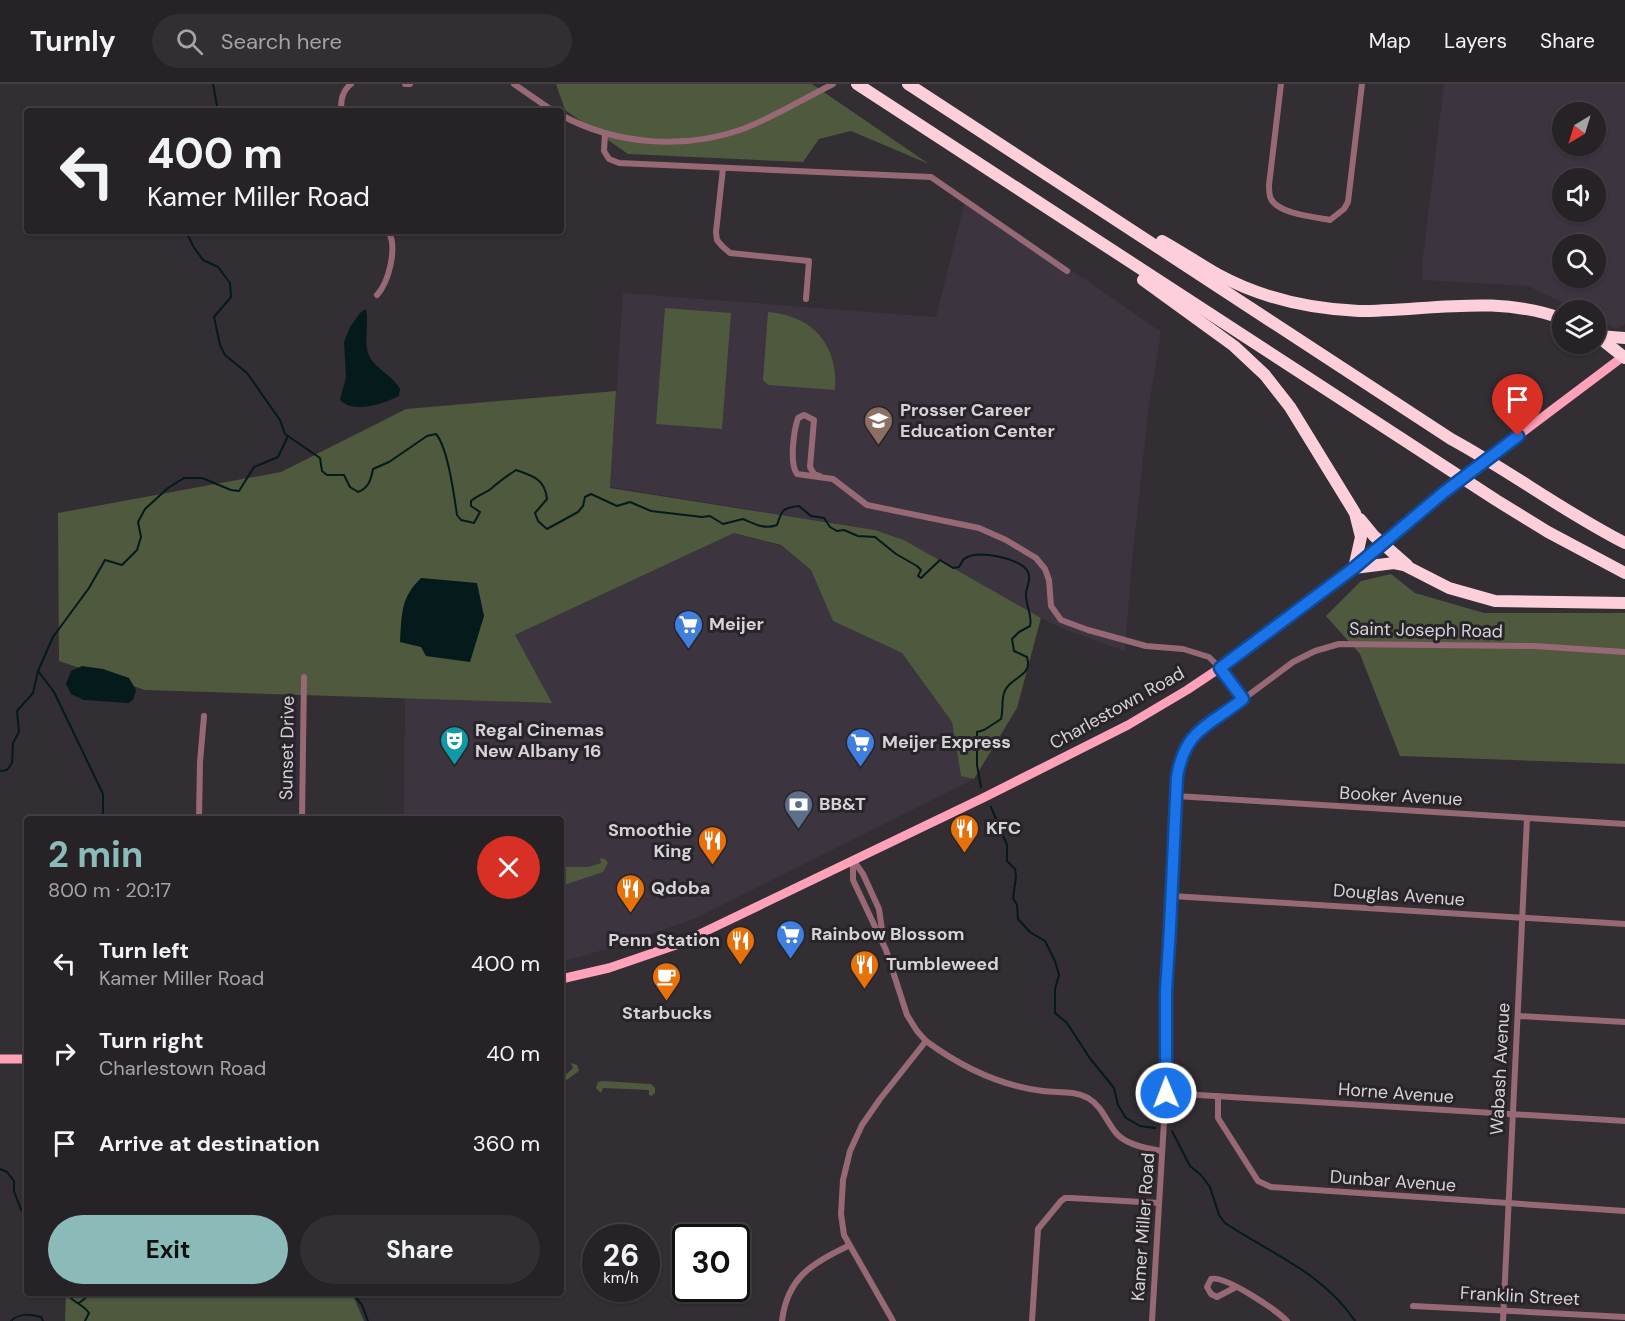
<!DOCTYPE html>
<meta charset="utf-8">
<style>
:root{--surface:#262226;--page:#322f32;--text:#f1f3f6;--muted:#a4a4a7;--line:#423f43;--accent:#8bbbb9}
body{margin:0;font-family:"DM Sans",sans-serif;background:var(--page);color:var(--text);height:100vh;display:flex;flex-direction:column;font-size:22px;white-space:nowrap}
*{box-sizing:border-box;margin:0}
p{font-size:20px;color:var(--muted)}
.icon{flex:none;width:33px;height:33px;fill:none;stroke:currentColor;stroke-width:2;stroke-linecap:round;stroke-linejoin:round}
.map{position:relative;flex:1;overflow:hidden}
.details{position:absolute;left:24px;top:732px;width:540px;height:480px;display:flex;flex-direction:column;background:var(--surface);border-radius:6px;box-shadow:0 2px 4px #0004,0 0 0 2px var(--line)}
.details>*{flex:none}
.guide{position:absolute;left:24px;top:24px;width:540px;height:126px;border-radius:6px;box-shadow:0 2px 4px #0004,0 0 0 2px var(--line);background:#262226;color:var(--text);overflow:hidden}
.needle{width:39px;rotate:218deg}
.controls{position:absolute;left:1552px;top:18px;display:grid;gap:12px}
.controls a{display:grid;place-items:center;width:54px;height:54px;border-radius:50%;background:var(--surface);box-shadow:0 2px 4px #0004,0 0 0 2px var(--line);font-size:30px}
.speed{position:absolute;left:582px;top:1140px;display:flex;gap:12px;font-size:30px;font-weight:700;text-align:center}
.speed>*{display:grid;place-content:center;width:78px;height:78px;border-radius:50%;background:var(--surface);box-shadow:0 2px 4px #0004,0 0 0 2px var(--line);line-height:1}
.speed small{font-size:15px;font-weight:400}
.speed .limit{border:3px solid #111;border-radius:9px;background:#fff;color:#111}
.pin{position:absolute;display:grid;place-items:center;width:51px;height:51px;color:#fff;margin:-62px -26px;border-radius:50% 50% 50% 0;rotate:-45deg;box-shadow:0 0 6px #0007}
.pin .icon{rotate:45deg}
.me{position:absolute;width:66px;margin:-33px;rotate:359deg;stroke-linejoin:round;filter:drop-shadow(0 0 4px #0008)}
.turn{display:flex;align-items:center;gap:21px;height:126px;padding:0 24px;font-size:27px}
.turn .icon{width:78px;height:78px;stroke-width:2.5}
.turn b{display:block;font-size:42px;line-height:51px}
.round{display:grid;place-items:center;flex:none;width:63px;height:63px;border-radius:32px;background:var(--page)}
.overview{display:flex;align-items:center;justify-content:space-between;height:102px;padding:0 24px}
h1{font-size:36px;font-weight:700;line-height:45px;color:var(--accent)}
.cta{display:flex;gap:12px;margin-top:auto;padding:12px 24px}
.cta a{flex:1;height:69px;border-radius:36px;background:var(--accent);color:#111;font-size:24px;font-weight:700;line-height:69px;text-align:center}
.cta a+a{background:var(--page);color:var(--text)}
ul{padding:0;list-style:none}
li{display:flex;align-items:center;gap:18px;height:90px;padding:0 24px}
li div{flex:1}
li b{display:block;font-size:22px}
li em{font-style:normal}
header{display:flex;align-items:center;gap:36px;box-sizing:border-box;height:84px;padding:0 30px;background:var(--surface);border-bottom:2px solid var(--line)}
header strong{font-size:28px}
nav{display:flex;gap:33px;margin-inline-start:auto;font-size:21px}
.search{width:420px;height:54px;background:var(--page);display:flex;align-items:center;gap:15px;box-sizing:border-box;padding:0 21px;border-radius:33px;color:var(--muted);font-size:22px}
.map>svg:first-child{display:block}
.built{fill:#3c343f;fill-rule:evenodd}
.green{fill:#4e593e}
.water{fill:#041a1b}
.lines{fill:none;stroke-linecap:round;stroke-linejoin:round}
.stream{stroke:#041a1b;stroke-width:2}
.street{stroke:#976974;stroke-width:6}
.primary{stroke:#fea1b9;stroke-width:9}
.highway{stroke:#fdcfda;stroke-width:12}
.primary-bridge{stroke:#fea1b9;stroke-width:9}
.route-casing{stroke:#114b97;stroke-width:15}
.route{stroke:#1a73e8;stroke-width:10}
.labels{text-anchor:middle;stroke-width:6;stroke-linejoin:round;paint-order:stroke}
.poi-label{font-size:18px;font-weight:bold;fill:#d5d3d6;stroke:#282429;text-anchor:start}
.street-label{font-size:18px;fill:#d5d3d6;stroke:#282429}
</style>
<header>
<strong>Turnly</strong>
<div class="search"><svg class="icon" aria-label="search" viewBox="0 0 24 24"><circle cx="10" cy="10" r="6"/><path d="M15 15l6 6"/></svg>Search here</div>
<nav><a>Map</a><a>Layers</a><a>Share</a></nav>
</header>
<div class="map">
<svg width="1625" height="1237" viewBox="0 0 1625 1237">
<rect width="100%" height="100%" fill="#322e33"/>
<!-- built -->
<g class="built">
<path d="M1444,0h181v240l-8,5 -21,-10v-9h-18l-50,-24 -105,-6 -1,-15zM1563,28h33v34h-33zM1563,94h33v34h-33zM1563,160h33v34h-33z"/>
<polygon points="966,113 1161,248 1149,320 1132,477 1125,567 1066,546 1041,534 904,456 891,451 875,446 610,403 623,209 936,233"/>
<polygon points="734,449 781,462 811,486 833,537 902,569 952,638 961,692 974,695 696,834 621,861 561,878 561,735 404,735 405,614 551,619 515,551"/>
</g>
<!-- green -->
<g class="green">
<polygon points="556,0 812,0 929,80 851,47 819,55 803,78 628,70 565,26"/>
<polygon points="665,224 731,229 722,345 656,340"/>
<path d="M768,228c45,4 70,32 67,78l-67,-5 -5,-5z"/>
<polygon points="616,307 610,404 875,446 904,456 1041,534 1017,624 974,695 961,692 952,638 902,569 833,537 811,486 781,461 734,449 515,551 552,619 145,606 59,577 58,429 281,388 406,325"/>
<polygon points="1391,490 1415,509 1484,529 1625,529 1625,680 1400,672 1360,570 1326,532 1361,497"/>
<polygon points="600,774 605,775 608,779 603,788 561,802 561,783 588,783 601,779"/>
<polygon points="571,979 577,981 579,987 561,1000 561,995 573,984"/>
<polygon points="602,997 651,1000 655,1004 655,1009 651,1012 649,1011 649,1006 603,1004 601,1009 596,1004 598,998"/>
<polygon points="66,1209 352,1209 364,1237 65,1237"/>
</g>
<!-- water -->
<g class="water">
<path d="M366,225c3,13 -2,32 2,44 5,15 25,22 32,36l-1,7c-16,8 -45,18 -59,4l6,-23 -2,-35 6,-15 10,-14z"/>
<path d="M421,494l56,5 7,33 -14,46 -44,-6 -5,-9 -21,-5c2,-27 0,-44 21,-64z"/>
<polygon points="82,582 103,585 129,594 136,606 133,616 128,619 84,616 71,610 66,600 71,587"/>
</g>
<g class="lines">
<!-- stream -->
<g class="stream">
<polyline points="213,0 217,22 215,27"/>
<path d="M186,147l7,15 10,14 15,7 12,16 1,14 -17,20 6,28 5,10 22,18 33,47 5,14 35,24 2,13 5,4h17l6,12 8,5c11,-4 13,-13 15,-23l16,-7 38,-26 9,-2c12,14 18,61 21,81l4,5 13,3 6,-11 -9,-6v-5c8,-7 14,-7 21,-13 9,-8 15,-12 24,-18 17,6 29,9 31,29l-12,14 3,8 9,8 31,-17 5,-6 2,-9 6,-3 26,12 13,-4 21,9 51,6 8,-1 13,8 20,-5c12,5 21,11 34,6 5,-15 5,-17 22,-19l12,10 13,2 6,9 7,4 7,-1 14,6 17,1 21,17 21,12 4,4 -3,6 3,2 19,-18 13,8 6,-1c2,-3 3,-6 5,-8 13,-10 54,-1 63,11 5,8 0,15 -1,23 -1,12 7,22 4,33l-11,6 -7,7 2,12 13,6c5,17 -9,18 -19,29 -8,8 -4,22 -7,33l-17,11 -7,2v33l4,22"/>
<polyline points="38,587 54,608 103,710 103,735"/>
<polyline points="0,687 7,686 12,679 13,659 19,648 17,627 33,609 38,587 53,553 89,504 105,476 122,481 137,466 141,453 138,438 145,425 168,404 184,394 202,394 231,406 239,407 254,383 278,373 288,352"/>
<polyline points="991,723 1007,761 1007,777 1015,785 1016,793 1013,814 1017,821 1018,835 1030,848 1045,857 1055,877 1059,891 1055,905 1055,929 1067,939 1089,973 1114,1004 1118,1021 1126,1034 1140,1042 1155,1044"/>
<path d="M1172,1047l18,35 11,9 9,12 9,28 6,8c47,31 98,50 130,98"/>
<polyline points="0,1085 7,1088 14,1097 14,1107 21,1126 27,1129"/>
<path d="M66,1209c6,9 17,11 23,20l-4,8"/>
<polyline points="319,1209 320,1209"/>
<polyline points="352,1209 362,1221 368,1237"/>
<polyline points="79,1219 92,1209"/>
<path d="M11,1237c8,-8 18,-7 30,-4l2,4"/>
</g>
<!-- street -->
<g class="street">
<polyline points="405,0 410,0"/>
<polyline points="514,0 553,27"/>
<path d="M1281,0l-12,101c0,5 0,10 2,14 8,15 43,18 59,21l14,-11 4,-7 14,-118"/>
<path d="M341,27c0,-11 1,-20 10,-27"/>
<path d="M561,31c55,30 123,35 182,14 31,-12 60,-30 90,-45"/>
<polyline points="605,49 604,67 609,75 619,79 931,93 1067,187"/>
<polyline points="723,84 716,148 717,156 722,162 730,169 809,177 806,215"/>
<path d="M377,211c12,-13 21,-49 11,-64"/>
<path d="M820,392l-6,-2 -4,-7 4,-47 -10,-5 -6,3c-4,12 -9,45 -1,56l36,5 34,26 112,23 27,12 30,18 9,11 4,11 2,26 10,14 27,10 58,16 37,3 26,8 11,11 23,31"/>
<polyline points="1176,712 1625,740"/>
<polyline points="199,735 200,678 204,632"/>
<polyline points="302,735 304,593"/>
<polyline points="853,776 853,796 886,866 907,931 917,947 926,957 880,1015 862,1041 850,1067 843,1096 841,1130 844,1151 893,1237"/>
<polyline points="854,777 863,790 879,825 883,853"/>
<polyline points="1172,812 1625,840"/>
<polyline points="1518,932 1625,938"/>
<path d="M926,957c34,25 75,45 117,50 15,2 30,-1 45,7 14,8 18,23 28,35 10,12 32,16 46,18"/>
<polyline points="1166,1009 1625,1037"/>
<polyline points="1218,1012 1218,1034 1258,1097 1271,1103 1625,1127"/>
<path d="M1236,1203l-19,10 -6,-3 -4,-7 4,-8c14,-4 65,31 76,42"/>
<polyline points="1413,1222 1625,1233"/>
<path d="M782,1237c5,-43 30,-58 66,-75"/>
<polyline points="1032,1237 1038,1145 1061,1117 1065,1114 1071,1114 1159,1119"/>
<polyline points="1152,1237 1165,1021 1166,907 1170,844 1176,712 1182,669 1188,659 1202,643 1238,619 1293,578 1315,567 1339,560 1534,562 1625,568"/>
<polyline points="1503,1237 1527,734"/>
</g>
<!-- primary -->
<g class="primary">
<polyline points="1503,363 1625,271"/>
<polyline points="561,895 609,884 679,860 985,713 1128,641 1187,606 1220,584 1354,484 1443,409"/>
<polyline points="0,975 27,975"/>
</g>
<!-- highway -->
<g class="highway">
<polyline points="857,0 1496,416 1548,448 1625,489"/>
<path d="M908,0l543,355c59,32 113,73 174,104"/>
<path d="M1162,157c18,10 36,22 55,33 44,24 93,35 142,37 68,0 139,-17 204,8"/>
<polyline points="1143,196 1234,262 1265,291 1290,323 1355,429 1361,453 1354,484 1394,479 1404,481 1449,504 1495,517 1625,519"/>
<polyline points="1596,251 1625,274"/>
<polyline points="1599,252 1625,254"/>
<polyline points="1360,435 1374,452 1407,481"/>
</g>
<!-- primary-bridge -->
<polyline class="primary-bridge" points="1443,409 1503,363"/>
</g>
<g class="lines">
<defs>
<path id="route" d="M1166,1009v-102l4,-63 7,-151c8,-48 32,-51 66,-78l-23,-31 134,-100 89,-75 75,-57"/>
</defs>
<!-- route casing -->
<use href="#route" class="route-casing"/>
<!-- route -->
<use href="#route" class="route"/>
</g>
<!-- icons -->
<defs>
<symbol id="school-pin" viewBox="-11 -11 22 30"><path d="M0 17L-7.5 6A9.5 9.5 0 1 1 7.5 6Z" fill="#8d6e63" stroke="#282429"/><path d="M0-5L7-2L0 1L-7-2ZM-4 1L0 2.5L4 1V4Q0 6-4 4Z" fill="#fff"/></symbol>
<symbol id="supermarket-pin" viewBox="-11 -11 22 30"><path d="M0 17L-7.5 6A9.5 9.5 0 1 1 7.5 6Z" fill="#3f7fe0" stroke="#282429"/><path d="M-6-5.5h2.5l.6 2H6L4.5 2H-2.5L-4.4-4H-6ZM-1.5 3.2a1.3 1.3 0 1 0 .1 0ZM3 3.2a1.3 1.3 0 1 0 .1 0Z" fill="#fff"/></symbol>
<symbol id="theatre-pin" viewBox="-11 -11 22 30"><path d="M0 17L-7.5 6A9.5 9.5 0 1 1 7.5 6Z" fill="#0f9aa8" stroke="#282429"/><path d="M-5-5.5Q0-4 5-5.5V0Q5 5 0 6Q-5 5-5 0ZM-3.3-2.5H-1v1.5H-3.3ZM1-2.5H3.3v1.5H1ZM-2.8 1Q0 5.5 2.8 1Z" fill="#fff"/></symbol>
<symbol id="bank-pin" viewBox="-11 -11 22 30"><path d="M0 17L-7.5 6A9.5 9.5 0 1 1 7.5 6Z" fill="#5c6f8a" stroke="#282429"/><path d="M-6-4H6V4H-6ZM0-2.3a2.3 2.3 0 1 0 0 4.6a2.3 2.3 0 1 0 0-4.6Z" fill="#fff"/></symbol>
<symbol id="restaurant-pin" viewBox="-11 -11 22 30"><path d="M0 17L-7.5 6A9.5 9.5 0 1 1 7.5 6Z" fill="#e8710a" stroke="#282429"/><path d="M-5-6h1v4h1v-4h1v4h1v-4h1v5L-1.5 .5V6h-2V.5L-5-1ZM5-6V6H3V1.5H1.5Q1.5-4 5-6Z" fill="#fff"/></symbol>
<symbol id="cafe-pin" viewBox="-11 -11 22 30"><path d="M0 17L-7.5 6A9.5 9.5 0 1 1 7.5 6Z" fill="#e8710a" stroke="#282429"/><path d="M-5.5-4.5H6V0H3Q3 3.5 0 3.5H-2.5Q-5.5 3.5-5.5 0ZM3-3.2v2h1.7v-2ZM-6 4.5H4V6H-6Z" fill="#fff"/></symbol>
</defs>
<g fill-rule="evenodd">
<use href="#school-pin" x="862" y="320" width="33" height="45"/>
<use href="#supermarket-pin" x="672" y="524" width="33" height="45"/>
<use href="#theatre-pin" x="438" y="640" width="33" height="45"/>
<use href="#supermarket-pin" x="844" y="642" width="33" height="45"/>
<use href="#bank-pin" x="782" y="704" width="33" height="45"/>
<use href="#restaurant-pin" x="948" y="728" width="33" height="45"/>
<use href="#restaurant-pin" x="696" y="740" width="33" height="45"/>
<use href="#restaurant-pin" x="614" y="788" width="33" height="45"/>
<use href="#supermarket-pin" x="774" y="834" width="33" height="45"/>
<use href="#restaurant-pin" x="724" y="840" width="33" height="45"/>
<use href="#restaurant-pin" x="848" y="864" width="33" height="45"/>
<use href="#cafe-pin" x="650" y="876" width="33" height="45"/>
</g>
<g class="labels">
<!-- poi labels -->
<g class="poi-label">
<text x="900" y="332">Prosser Career<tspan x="900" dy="21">Education Center</tspan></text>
<text x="709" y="546">Meijer</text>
<text x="475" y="652">Regal Cinemas<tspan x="475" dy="21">New Albany 16</tspan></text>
<text x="882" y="664">Meijer Express</text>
<text x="819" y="726">BB&amp;T</text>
<text x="986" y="750">KFC</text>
<text x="692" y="752" text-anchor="end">Smoothie<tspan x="692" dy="21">King</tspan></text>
<text x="651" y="810">Qdoba</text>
<text x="811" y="856">Rainbow Blossom</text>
<text x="720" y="862" text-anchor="end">Penn Station</text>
<text x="886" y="886">Tumbleweed</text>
<text x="667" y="935" text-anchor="middle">Starbucks</text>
</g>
<!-- street labels -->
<g class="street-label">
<text transform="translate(1426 546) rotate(1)" y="6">Saint Joseph Road</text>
<text transform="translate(1117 624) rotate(-29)" y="6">Charlestown Road</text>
<text transform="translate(287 664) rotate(-89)" y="6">Sunset Drive</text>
<text transform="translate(1401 712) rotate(3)" y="6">Booker Avenue</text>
<text transform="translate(1399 811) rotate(4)" y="6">Douglas Avenue</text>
<text transform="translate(1500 985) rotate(-87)" y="6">Wabash Avenue</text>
<text transform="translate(1396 1009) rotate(4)" y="6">Horne Avenue</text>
<text transform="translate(1393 1097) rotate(4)" y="6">Dunbar Avenue</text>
<text transform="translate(1143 1143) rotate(-86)" y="6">Kamer Miller Road</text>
<text transform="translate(1520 1212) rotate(3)" y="6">Franklin Street</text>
</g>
</g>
</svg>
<div class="controls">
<a><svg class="needle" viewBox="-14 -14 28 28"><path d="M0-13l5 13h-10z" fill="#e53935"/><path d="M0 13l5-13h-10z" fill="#a4a4a7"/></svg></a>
<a><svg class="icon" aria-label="sound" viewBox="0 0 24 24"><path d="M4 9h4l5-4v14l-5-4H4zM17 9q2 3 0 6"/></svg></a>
<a><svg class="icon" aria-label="search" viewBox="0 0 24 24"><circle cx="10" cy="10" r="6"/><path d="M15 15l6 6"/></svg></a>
<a><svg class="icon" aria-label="layers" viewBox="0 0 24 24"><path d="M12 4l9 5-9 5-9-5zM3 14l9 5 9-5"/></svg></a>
</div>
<div class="speed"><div>26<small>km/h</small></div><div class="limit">30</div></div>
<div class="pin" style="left:1518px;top:352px;background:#d93025"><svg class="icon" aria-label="arrive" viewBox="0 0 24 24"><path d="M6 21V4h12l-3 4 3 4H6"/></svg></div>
<svg class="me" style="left:1166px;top:1009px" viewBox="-20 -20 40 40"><circle r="17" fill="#1a73e8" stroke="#fff" stroke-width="3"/><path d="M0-11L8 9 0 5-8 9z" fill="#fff"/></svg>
<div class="guide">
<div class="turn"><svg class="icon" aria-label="left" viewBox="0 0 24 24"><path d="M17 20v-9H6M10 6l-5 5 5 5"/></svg><div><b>400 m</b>Kamer Miller Road</div></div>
</div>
<section class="details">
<div class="overview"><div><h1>2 min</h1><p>800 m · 20:17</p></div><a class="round" style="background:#d93025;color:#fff"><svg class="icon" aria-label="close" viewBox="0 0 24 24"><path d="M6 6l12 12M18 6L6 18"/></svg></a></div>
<ul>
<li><svg class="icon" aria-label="left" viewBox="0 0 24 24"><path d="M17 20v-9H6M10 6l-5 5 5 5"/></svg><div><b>Turn left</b><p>Kamer Miller Road</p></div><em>400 m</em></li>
<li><svg class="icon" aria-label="right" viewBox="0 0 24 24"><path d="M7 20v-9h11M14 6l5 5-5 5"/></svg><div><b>Turn right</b><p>Charlestown Road</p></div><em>40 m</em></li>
<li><svg class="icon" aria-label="arrive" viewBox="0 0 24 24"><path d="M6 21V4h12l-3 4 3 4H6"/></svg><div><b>Arrive at destination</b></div><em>360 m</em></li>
</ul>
<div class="cta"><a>Exit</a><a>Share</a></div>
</section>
</div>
